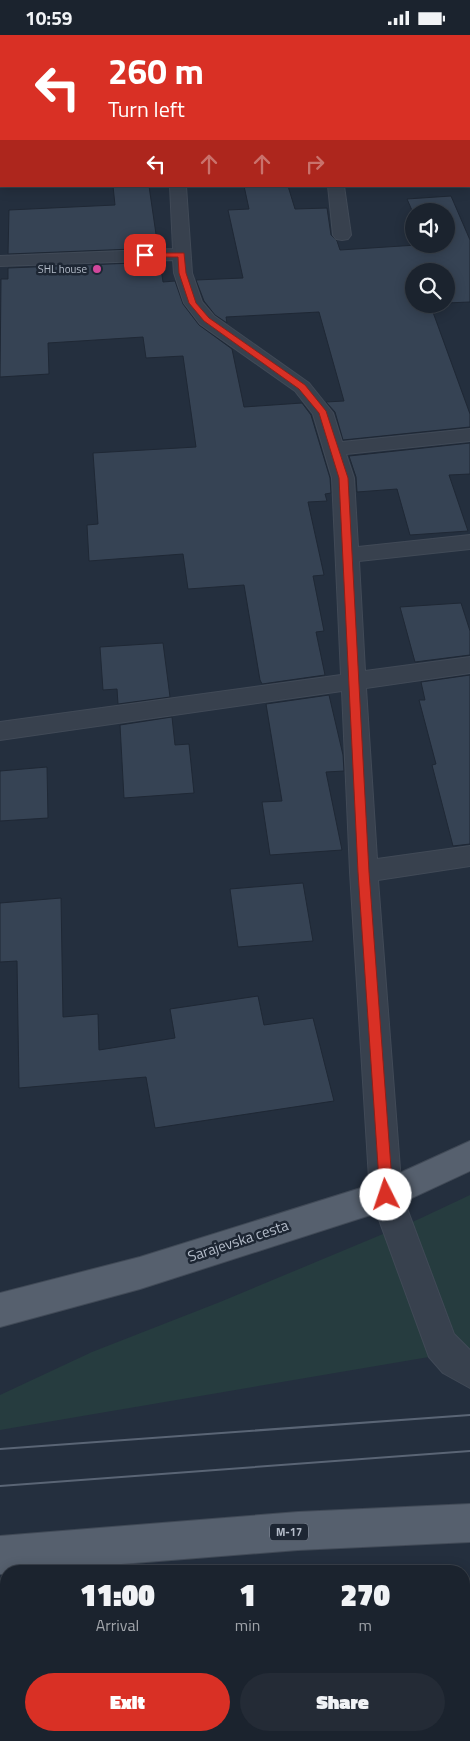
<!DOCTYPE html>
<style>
:root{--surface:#1b232e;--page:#242b36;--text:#f1f3f6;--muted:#a0a4aa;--line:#39404a;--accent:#d93025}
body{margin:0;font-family:"Titillium Web",sans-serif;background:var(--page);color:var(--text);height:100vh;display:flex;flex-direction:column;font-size:19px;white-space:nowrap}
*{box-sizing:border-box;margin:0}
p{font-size:16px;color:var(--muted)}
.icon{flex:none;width:28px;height:28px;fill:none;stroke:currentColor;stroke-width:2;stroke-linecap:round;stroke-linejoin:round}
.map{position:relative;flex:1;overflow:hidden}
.side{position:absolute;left:0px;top:1530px;width:470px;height:176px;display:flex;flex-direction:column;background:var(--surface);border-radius:20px 20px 0 0;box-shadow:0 2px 12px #0003,0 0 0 1px var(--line)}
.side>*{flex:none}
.hud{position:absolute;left:0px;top:0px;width:470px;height:152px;box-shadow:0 2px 12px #0003,0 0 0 1px var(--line);background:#d93025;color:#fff;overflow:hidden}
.fabs{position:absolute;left:405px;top:168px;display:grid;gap:10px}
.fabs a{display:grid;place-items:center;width:50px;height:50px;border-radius:50%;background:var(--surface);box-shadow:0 2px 12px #0003,0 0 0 1px var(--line);font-size:25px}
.pin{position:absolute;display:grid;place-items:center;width:42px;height:42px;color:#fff;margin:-21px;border-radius:10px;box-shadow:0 2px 8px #0006}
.me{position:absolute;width:55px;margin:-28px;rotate:356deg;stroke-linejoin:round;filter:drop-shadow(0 0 4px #0008)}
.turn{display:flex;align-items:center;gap:18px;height:105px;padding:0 25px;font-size:22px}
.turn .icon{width:65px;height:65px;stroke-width:2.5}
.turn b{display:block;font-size:35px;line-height:42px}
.lanes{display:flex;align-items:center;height:48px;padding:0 25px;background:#0003;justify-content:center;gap:25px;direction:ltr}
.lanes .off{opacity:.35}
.eta{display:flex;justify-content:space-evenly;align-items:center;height:85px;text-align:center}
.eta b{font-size:30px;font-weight:800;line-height:35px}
.action{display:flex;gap:10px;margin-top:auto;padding:10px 25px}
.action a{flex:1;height:58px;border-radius:30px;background:var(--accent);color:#fff;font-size:20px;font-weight:800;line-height:58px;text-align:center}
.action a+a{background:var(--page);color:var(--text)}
.status{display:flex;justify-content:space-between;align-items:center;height:35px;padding:0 25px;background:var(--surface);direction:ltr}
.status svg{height:14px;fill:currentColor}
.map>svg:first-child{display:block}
.green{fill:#263c3f}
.building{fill:#364354;stroke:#1f2835}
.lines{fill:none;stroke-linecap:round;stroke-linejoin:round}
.street-casing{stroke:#414a57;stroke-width:2}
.primary-casing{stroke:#414a57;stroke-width:2}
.street{fill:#38414e;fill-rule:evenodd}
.primary{fill:#56606e;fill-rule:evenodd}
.tram{stroke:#5a6575;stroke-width:2}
.route{fill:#d93025;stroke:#8d1f18}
.hotel-dot{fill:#d1479c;stroke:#1d2633;stroke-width:2}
.labels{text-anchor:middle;stroke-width:5;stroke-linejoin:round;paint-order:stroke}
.far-poi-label{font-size:11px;fill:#b4bcc9;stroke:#1d2633;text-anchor:end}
.shield{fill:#1d2633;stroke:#878f9c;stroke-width:1}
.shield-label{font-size:11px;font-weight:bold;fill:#b4bcc9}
.near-street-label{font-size:15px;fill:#b4bcc9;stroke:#1d2633}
</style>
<div class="status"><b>10:59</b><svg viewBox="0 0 49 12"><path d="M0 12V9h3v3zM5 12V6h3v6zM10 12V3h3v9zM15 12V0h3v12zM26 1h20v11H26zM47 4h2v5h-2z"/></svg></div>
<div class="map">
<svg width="470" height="1706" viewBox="0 0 470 1706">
<rect width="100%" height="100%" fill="#242f3e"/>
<!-- green -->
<g class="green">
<polygon points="470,1160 470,1315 0,1395 0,1360 92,1317 220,1267 419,1184"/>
<polygon points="464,1550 470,1550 470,1597 464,1598"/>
</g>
<!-- building -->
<g class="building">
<polygon points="113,151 149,151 158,213 8,219 9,175 115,170"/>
<polygon points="244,151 288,151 295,174 327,173 331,200 337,206 340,215 417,210 416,209 446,209 446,176 414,176 414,180 407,164 451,161 470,205 470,267 446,268 446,236 414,236 414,269 430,269 470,379 470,392 343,405 335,377 326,367 344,366 319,277 226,282 227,288 215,280 204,266 196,245 243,243 228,175 249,174"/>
<polygon points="160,227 163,247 175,246 183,269 199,290 232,314 244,372 302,368 311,380 330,443 331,458 325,459 327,466 308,467 324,540 313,541 324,596 316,597 325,640 262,649 260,645 244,550 188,554 183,519 89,526 87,490 98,489 93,418 196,412 183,321 146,323 143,302 48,308 49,339 0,342 1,244 8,244 8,233"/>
<polygon points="470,408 470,439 449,440 468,496 410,500 397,454 357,457 356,442 349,421"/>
<polygon points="461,568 470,596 470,620 415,627 400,572"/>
<polygon points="163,608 170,662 118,669 117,654 103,655 100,612"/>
<polygon points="470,640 470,809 453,811 432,730 436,729 419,665 425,665 421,647"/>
<polygon points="329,660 343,720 344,736 326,737 342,815 270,820 262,767 282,766 266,669"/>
<polygon points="172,682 175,710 189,709 194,758 124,763 120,690"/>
<polygon points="47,732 48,783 0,786 0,736"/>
<polygon points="303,848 313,906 238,912 230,854"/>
<polygon points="61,863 63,982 98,979 99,1015 175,1003 170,974 258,961 264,990 313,983 334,1066 155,1093 146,1042 19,1053 17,926 0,927 0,868"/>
</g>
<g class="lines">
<defs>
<g id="street">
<rect x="78" y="0" width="14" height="1"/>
<polygon points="470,67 470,77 469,77 469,68"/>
<polygon points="170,151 186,151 192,238 202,267 214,281 309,348 333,378 342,407 470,394 470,406 346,419 354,443 358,512 470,500 470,514 359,526 365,636 470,622 470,638 366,653 377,824 470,811 470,831 378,845 402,1160 454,1299 470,1315 470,1353 443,1338 429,1322 370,1160 350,837 342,656 0,705 0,687 341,640 332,443 313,379 295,356 200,289 184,268 174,238 173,225 0,231 0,221 173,214"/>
<polygon points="328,151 344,151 351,200 348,204 342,205 336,204 333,200"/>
</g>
<g id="primary">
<polygon points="470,1106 470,1136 386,1175 140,1254 0,1292 0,1258 140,1222 380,1147"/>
<polygon points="470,1469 470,1507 298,1515 34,1536 6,1536 6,1539 0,1539 0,1501 298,1477"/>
</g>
</defs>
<!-- street casing -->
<use href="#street" class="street-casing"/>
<!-- primary casing -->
<use href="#primary" class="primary-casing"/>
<!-- street -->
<use href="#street" class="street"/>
<!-- primary -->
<use href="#primary" class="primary"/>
<!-- tram -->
<g class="tram">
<polyline points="0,1414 470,1380"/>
<polyline points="0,1451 470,1416"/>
</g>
</g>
<!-- route -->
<polygon class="route" points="145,218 184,218 186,238 196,268 209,283 305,350 326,376 348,443 369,837 393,1160 391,1164 386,1166 382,1164 380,1160 358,837 339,443 319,378 299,354 204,286 189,268 179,238 178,222 143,222 143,219"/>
<!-- markers -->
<circle class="hotel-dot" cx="97" cy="234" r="5"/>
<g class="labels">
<!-- far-poi labels -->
<g class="far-poi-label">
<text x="87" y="238">SHL house</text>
</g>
<!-- shield labels -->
<rect class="shield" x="270" y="1488.5" width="38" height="17" rx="4"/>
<g class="shield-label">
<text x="289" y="1501">M-17</text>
</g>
<!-- near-street labels -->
<g class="near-street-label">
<text transform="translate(238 1206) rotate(-18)" y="5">Sarajevska cesta</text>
</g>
</g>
</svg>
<div class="fabs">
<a><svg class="icon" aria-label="sound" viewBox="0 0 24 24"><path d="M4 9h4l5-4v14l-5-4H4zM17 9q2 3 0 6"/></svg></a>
<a><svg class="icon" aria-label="search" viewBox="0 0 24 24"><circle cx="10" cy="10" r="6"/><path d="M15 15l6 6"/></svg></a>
</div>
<div class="pin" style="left:145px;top:220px;background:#d93025"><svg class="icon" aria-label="arrive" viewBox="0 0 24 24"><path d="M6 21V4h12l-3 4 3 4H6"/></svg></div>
<svg class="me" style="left:386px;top:1160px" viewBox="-20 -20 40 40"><circle r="19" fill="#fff"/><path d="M0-13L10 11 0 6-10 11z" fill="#d93025"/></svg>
<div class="hud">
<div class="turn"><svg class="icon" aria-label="left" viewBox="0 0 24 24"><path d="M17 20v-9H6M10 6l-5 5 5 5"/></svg><div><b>260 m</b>Turn left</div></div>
<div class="lanes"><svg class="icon" aria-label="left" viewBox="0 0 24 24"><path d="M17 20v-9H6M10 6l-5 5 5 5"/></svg><svg class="icon off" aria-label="ahead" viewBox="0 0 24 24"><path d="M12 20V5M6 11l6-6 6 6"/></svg><svg class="icon off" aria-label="ahead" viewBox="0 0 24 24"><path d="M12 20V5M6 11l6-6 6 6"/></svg><svg class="icon off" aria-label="right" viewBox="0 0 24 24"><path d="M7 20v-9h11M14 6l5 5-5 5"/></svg></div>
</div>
<section class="side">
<div class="eta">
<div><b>11:00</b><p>Arrival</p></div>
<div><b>1</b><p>min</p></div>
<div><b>270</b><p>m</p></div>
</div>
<div class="action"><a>Exit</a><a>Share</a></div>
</section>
</div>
